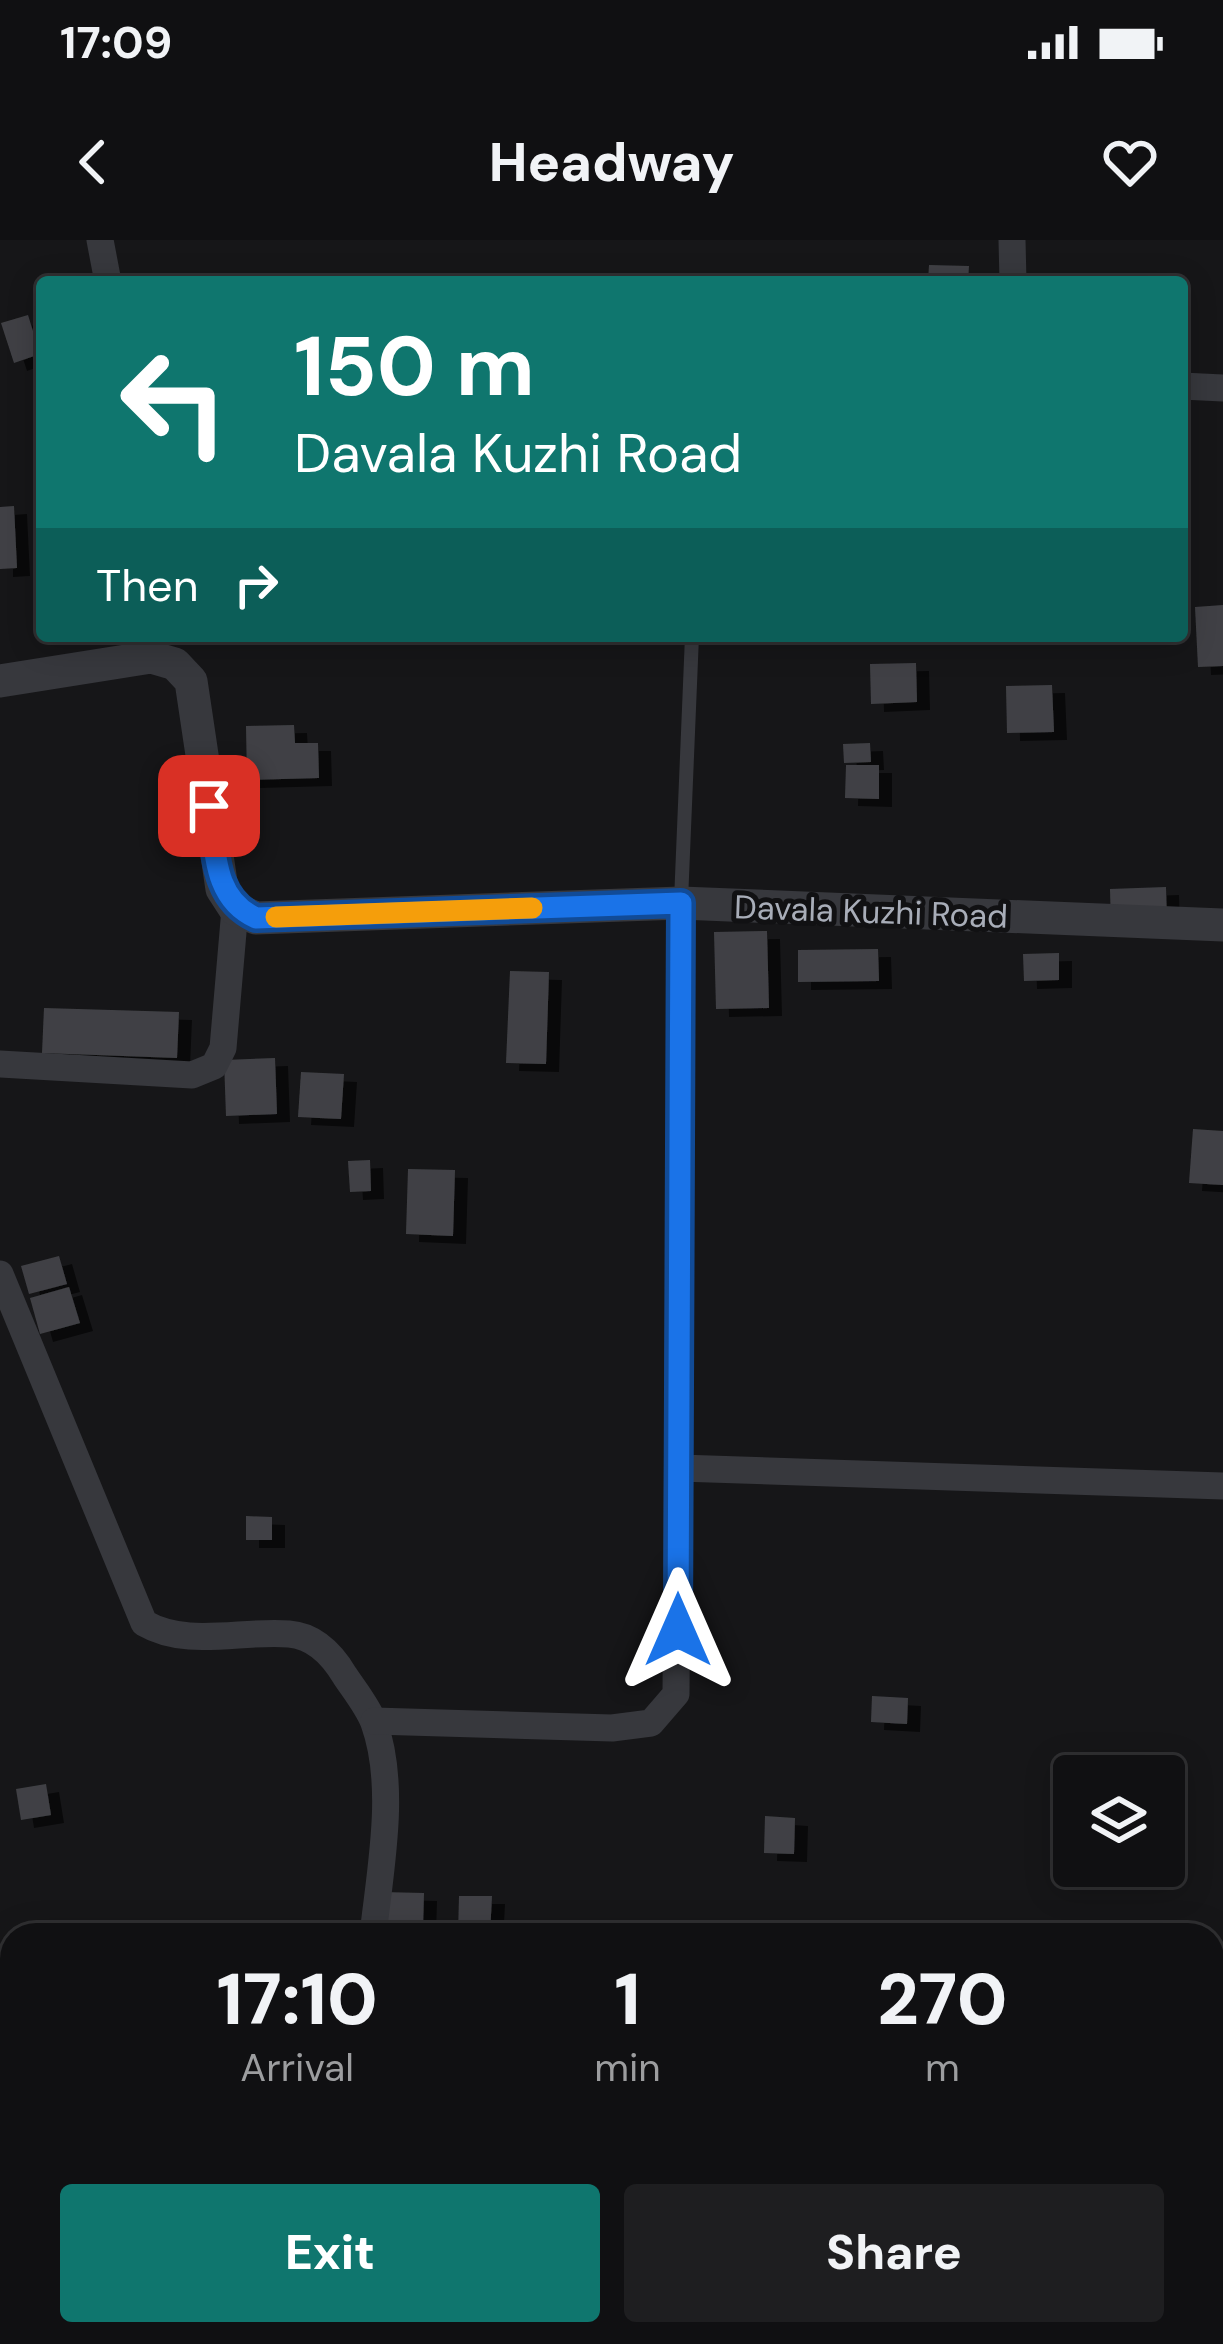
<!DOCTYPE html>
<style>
:root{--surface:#101012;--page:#1e1e20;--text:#f1f3f6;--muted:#9c9d9f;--line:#303032;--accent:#0f766e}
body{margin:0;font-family:"DM Sans",sans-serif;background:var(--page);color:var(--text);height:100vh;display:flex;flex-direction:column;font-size:45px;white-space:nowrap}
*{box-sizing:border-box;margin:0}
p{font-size:39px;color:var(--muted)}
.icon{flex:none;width:66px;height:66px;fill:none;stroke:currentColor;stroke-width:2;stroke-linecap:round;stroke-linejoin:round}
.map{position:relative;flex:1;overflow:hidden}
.side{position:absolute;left:0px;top:1683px;width:1224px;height:423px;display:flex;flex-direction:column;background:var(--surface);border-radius:36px 36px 0 0;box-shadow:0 6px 30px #0003,0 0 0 3px var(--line)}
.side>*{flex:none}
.top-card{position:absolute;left:36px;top:36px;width:1152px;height:366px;border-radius:12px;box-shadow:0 6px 30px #0003,0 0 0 3px var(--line);background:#0f766e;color:#fff;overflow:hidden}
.tools{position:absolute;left:1053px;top:1515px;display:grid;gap:24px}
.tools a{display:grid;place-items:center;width:132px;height:132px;border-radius:12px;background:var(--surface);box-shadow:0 6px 30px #0003,0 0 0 3px var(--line);font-size:60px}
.pin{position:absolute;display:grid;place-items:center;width:102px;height:102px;color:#fff;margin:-51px;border-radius:24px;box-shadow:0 6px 18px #0006}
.me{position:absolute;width:132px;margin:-66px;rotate:0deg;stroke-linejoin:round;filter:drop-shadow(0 0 9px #0008)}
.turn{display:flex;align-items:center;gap:42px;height:252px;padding:0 60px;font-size:54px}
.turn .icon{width:156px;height:156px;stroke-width:2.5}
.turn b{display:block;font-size:84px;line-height:102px}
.then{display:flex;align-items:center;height:114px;padding:0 60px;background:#0003;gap:24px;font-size:45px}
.eta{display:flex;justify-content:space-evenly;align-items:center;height:204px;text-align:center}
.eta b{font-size:72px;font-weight:800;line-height:84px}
.action{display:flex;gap:24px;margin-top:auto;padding:24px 60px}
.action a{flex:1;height:138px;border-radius:12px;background:var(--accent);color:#fff;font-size:48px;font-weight:800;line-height:138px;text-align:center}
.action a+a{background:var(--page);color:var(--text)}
.status{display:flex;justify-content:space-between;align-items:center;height:84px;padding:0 60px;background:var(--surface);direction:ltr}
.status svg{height:33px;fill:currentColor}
header{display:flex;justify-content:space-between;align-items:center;height:156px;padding:0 60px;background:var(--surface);font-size:54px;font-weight:800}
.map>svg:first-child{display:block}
.building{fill:#404145;filter:url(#shadow)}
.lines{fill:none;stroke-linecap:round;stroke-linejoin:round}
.service{stroke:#37383d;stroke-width:14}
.minor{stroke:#37383d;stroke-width:27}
.tertiary{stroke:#37383d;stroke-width:33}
.route-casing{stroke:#114b97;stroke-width:30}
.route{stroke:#1a73e8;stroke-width:21}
.slow{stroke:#f59e0b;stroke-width:21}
.labels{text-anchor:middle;stroke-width:10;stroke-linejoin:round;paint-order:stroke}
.street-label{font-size:33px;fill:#a8adb8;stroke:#111113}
</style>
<div class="status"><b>17:09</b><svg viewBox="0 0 49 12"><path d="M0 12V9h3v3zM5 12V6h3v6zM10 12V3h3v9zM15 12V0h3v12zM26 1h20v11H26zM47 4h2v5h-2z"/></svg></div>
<header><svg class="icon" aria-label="back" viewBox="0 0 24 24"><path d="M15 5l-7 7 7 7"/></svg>Headway<svg class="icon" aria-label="heart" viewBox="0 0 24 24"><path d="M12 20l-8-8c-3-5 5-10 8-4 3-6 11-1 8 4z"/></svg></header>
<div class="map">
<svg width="1223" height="2104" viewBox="0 0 1223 2104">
<defs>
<filter id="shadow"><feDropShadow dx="13" dy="8" stdDeviation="0" flood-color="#0009"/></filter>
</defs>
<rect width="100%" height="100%" fill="#161618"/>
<!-- building -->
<g class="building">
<polygon points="929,25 969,26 968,42 928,42"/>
<polygon points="28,75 40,114 14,123 1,83"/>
<polygon points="14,266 17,328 0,329 0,267"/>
<polygon points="1223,365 1223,426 1198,427 1195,367"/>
<polygon points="916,423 917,462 871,464 870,424"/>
<polygon points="1052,445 1054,492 1007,493 1006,446"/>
<polygon points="294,485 295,503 318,503 319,538 247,540 246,486"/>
<polygon points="870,503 871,522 844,523 843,504"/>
<polygon points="846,525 879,525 879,559 845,558"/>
<polygon points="1166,647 1167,685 1111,686 1110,649"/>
<polygon points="767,691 769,768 716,769 714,692"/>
<polygon points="878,709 879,741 798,742 798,710"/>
<polygon points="1059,713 1059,740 1024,741 1023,714"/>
<polygon points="510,731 549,732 546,824 506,823"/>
<polygon points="44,768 179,772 177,818 42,813"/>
<polygon points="275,818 277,874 226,876 224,820"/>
<polygon points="301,832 344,834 341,879 298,877"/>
<polygon points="1193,889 1223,891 1223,945 1189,943"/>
<polygon points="370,920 371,951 350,952 348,921"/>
<polygon points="408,929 455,930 453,996 406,994"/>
<polygon points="59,1016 67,1044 29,1054 21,1026"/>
<polygon points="69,1047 80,1083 40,1094 30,1058"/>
<polygon points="246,1276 272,1277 272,1300 246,1300"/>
<polygon points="872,1456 908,1458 907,1484 871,1482"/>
<polygon points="46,1544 51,1575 21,1580 16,1549"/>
<polygon points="765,1576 795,1578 794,1614 764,1613"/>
<polygon points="381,1652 424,1653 423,1687 380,1685"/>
<polygon points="459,1656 492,1656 490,1695 458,1695"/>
</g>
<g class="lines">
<!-- service -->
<polyline class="service" points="681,661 692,396"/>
<!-- minor -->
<g class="minor">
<polyline points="100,0 108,42"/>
<polyline points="1012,0 1013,42"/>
<polyline points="1182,146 1223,148"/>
<polyline points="0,824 192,835 214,826 223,808 235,669"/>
<path d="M0,1034l144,349c43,25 96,7 145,11 26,2 43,20 56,42 10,15 23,31 29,47 23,64 6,147 -1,212"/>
<polyline points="679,1228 1223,1246"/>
<polyline points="374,1481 612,1488 651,1483 676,1454 681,663"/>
<polyline points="1212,1986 1223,1919"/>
<polyline points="332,2104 333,2094"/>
<polyline points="1193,2104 1194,2094"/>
</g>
<!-- tertiary -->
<polyline class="tertiary" points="0,441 151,417 175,424 191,441 222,649 235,669 256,678 681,663 1223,685"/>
</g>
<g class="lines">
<defs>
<path id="route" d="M209,566c7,43 3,92 47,112l425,-15 -3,727"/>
</defs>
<!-- route casing -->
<use href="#route" class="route-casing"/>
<!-- route -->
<use href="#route" class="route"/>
<!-- slow -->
<polyline class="slow" points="276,677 532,668"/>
</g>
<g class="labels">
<!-- street labels -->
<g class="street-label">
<text transform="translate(871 671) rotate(2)" y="12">Davala Kuzhi Road</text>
</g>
</g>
</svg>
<div class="tools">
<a><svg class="icon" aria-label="layers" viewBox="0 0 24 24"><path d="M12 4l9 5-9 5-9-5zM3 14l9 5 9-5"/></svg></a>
</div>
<div class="pin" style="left:209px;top:566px;background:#d93025"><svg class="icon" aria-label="arrive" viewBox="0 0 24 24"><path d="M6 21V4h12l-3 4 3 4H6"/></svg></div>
<svg class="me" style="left:678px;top:1390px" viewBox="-20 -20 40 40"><path d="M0-17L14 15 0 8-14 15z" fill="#1a73e8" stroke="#fff" stroke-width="4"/></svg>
<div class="top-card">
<div class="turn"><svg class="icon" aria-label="left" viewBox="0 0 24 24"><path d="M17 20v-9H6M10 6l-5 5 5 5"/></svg><div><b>150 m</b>Davala Kuzhi Road</div></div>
<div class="then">Then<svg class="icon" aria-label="right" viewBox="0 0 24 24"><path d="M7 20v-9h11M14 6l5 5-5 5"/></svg></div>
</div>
<section class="side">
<div class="eta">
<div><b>17:10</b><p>Arrival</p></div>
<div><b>1</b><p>min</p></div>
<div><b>270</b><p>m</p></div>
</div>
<div class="action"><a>Exit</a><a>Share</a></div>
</section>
</div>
